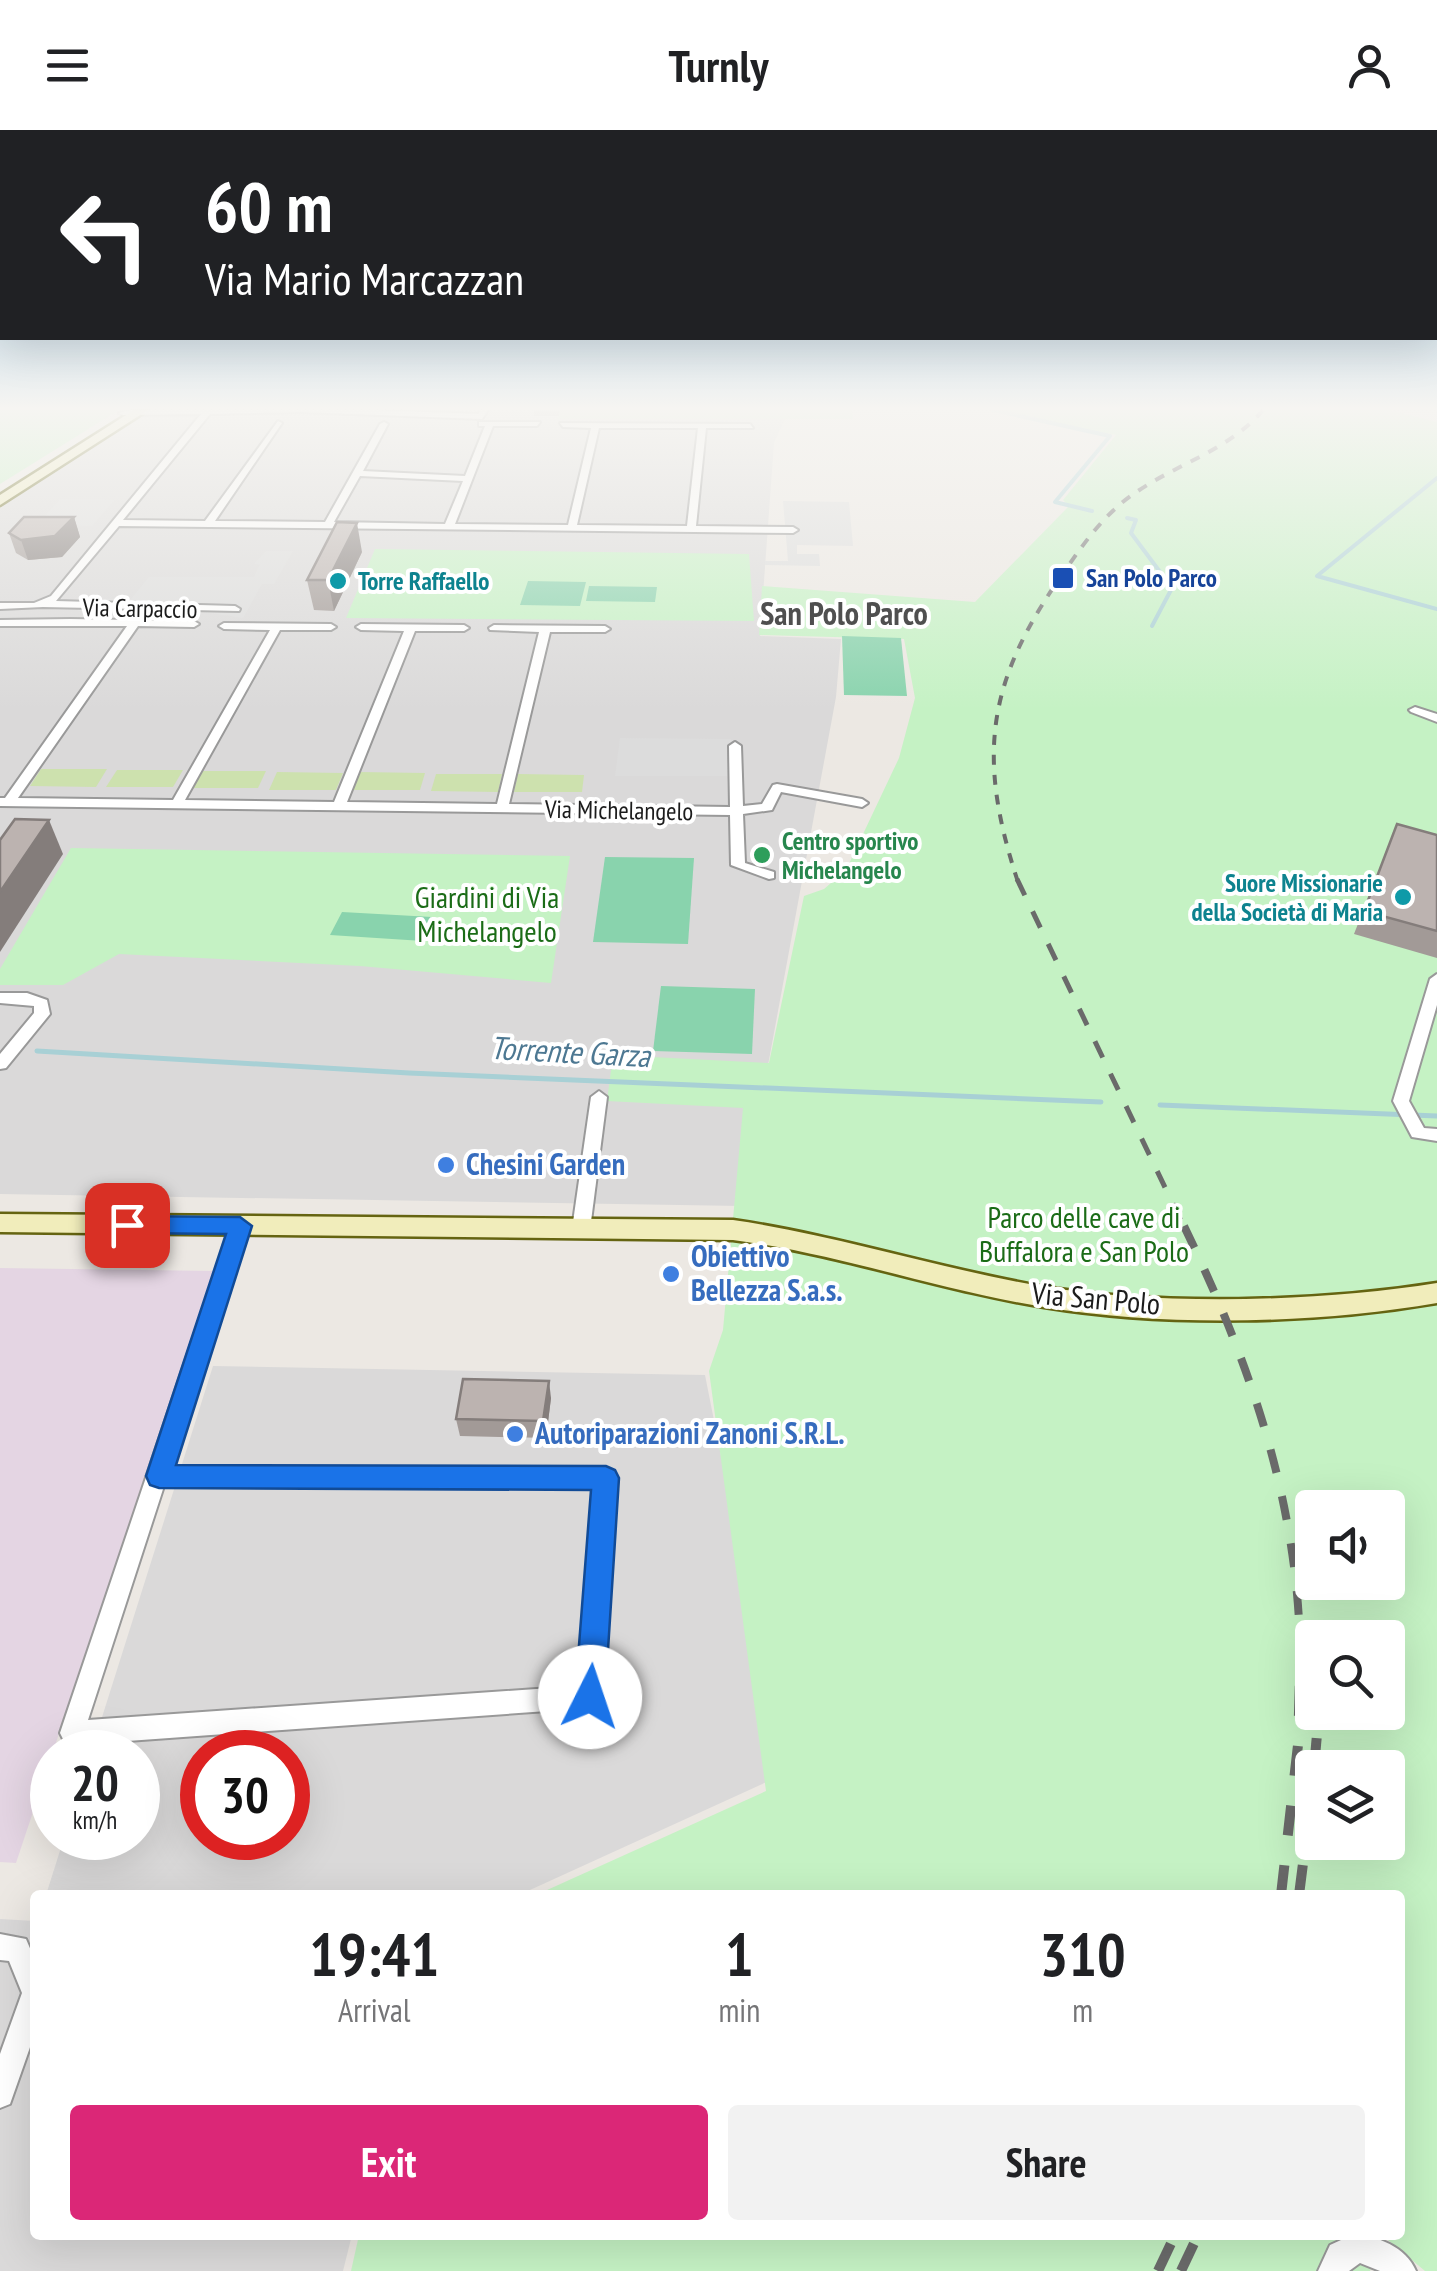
<!DOCTYPE html>
<meta charset="utf-8">
<style>
:root{--surface:#fff;--page:#f2f2f2;--text:#202124;--muted:#757577;--accent:#db2777}
body{margin:0;font-family:"PT Sans Narrow",sans-serif;background:var(--page);color:var(--text);height:100vh;display:flex;flex-direction:column;font-size:38px;white-space:nowrap}
*{box-sizing:border-box;margin:0}
p{font-size:32px;color:var(--muted)}
.icon{flex:none;width:55px;height:55px;fill:none;stroke:currentColor;stroke-width:2;stroke-linecap:round;stroke-linejoin:round}
.map{position:relative;flex:1;overflow:hidden}
.side{position:absolute;left:30px;top:1760px;width:1375px;height:350px;display:flex;flex-direction:column;background:var(--surface);border-radius:10px;box-shadow:0 10px 40px #0002}
.side>*{flex:none}
.banner{position:absolute;left:0px;top:0px;width:1438px;height:210px;box-shadow:0 10px 40px #0002;background:#202124;color:#fff;overflow:hidden}
.fabs{position:absolute;left:1295px;top:1360px;display:grid;gap:20px}
.fabs a{display:grid;place-items:center;width:110px;height:110px;border-radius:10px;background:var(--surface);box-shadow:0 10px 40px #0002;font-size:50px}
.speed{position:absolute;left:30px;top:1600px;display:flex;gap:20px;font-size:50px;font-weight:700;text-align:center}
.speed>*{display:grid;place-content:center;width:130px;height:130px;border-radius:50%;background:var(--surface);box-shadow:0 10px 40px #0002;line-height:1}
.speed small{font-size:25px;font-weight:400}
.speed .limit{border:15px solid #d22;background:#fff;color:#111}
.pin{position:absolute;display:grid;place-items:center;width:85px;height:85px;color:#fff;margin:-42px;border-radius:20px;box-shadow:0 5px 15px #0006}
.me{position:absolute;width:110px;margin:-55px;rotate:4deg;stroke-linejoin:round;filter:drop-shadow(0 0 8px #0008)}
.turn{display:flex;align-items:center;gap:35px;height:210px;padding:0 40px;font-size:45px}
.turn .icon{width:130px;height:130px;stroke-width:2.5}
.turn b{display:block;font-size:70px;line-height:85px}
.eta{display:flex;justify-content:space-evenly;align-items:center;height:170px;text-align:center}
.eta b{font-size:60px;font-weight:700;line-height:70px}
.cta{display:flex;gap:20px;margin-top:auto;padding:20px 40px}
.cta a{flex:1;height:115px;border-radius:10px;background:var(--accent);color:#fff;font-size:40px;font-weight:700;line-height:115px;text-align:center}
.cta a+a{background:var(--page);color:var(--text)}
header{display:flex;justify-content:space-between;align-items:center;height:130px;padding:0 40px;background:var(--surface);font-size:45px;font-weight:700}
.map>svg:first-child{display:block}
.residential{fill:#dad9d9;fill-rule:evenodd}
.industrial{fill:#e4d5e3}
.grass{fill:#cde1ae}
.park{fill:#c5f2c4;fill-rule:evenodd}
.pitch{fill:#89d3ad}
.parking{fill:#dcdcdc}
.lines{fill:none;stroke-linecap:round;stroke-linejoin:round}
.stream-far1{stroke:#a8d0d5;stroke-width:4}
.stream{stroke:#a8d0d5;stroke-width:5}
.street-casing{stroke:#999;stroke-width:4}
.secondary-casing{stroke:#656411;stroke-width:5}
.street{fill:#fff;fill-rule:evenodd}
.secondary{fill:#f1edbb;fill-rule:evenodd}
.rail-far3{stroke:#6a6a6a;stroke-width:4;stroke-dasharray:10 10;stroke-linecap:butt}
.rail-far2{stroke:#6a6a6a;stroke-width:5;stroke-dasharray:18 18;stroke-linecap:butt}
.rail-far1{stroke:#6a6a6a;stroke-width:8;stroke-dasharray:24 24;stroke-linecap:butt}
.rail{stroke:#6a6a6a;stroke-width:10;stroke-dasharray:30 30;stroke-linecap:butt}
.wall{fill:#a29a97}
.shaded-wall{fill:#847d7b}
.building{fill:#bcb3b0;stroke:#847d7b;stroke-width:2.5}
.route{fill:#1a73e8;stroke:#114b97;stroke-width:2.5}
.transit-dot{fill:#1a4fb4;stroke:#fff;stroke-width:4}
.culture-dot{fill:#0f9aa8;stroke:#fff;stroke-width:4}
.leisure-dot{fill:#2e9e5b;stroke:#fff;stroke-width:4}
.shop-dot{fill:#3f7fe0;stroke:#fff;stroke-width:4}
.labels{text-anchor:middle;stroke-width:8;stroke-linejoin:round;paint-order:stroke}
.far-transit-label{font-size:25px;font-weight:bold;fill:#164399;stroke:#fff;text-anchor:start}
.far-culture-label{font-size:25px;font-weight:bold;fill:#0d838f;stroke:#fff;text-anchor:start}
.far-street-label{font-size:25px;fill:#1c1c1c;stroke:#fff}
.far-leisure-label{font-size:25px;font-weight:bold;fill:#27864d;stroke:#fff;text-anchor:start}
.park-label{font-size:30px;fill:#1b6c17;stroke:#fff}
.shop-label{font-size:30px;font-weight:bold;fill:#366cbe;stroke:#fff;text-anchor:start}
.street-label{font-size:30px;fill:#1c1c1c;stroke:#fff}
.far-district-label{font-size:32px;font-weight:bold;fill:#4f4f4f;stroke:#fff}
.water-label{font-size:32px;font-style:italic;fill:#4d7892;stroke:#fff}
</style>
<header><svg class="icon" aria-label="menu" viewBox="0 0 24 24"><path d="M4 6h16M4 12h16M4 18h16"/></svg>Turnly<svg class="icon" aria-label="person" viewBox="0 0 24 24"><circle cx="12" cy="8" r="4"/><path d="M4 21q1-7 8-7t8 7"/></svg></header>
<div class="map">
<svg width="1437" height="2141" viewBox="0 0 1437 2141">
<rect width="100%" height="100%" fill="#ece8e3"/>
<!-- residential -->
<g class="residential">
<polygon points="150,280 789,280 774,313 760,506 841,509 836,567 742,1076 0,1064 0,377"/>
<path d="M213,1236l492,9 79,399 -265,121h-473l18,-57h74v-86h-47zM202,1622h86v86h-86z"/>
<polygon points="0,1789 35,1791 35,2105 352,2105 343,2141 0,2141"/>
</g>
<!-- industrial -->
<polygon class="industrial" points="0,1138 213,1141 16,1733 0,1732"/>
<!-- grass -->
<g class="grass">
<polygon points="41,639 107,639 96,657 30,656"/>
<polygon points="117,640 183,640 173,657 106,657"/>
<polygon points="200,641 266,641 258,658 191,658"/>
<polygon points="277,642 343,643 336,660 269,660"/>
<polygon points="359,642 425,643 420,660 353,660"/>
<polygon points="436,644 502,644 498,662 431,661"/>
<polygon points="518,644 584,645 582,662 514,662"/>
</g>
<!-- park -->
<g class="park">
<polygon points="0,280 119,280 0,354"/>
<polygon points="560,280 852,280 853,289 558,289"/>
<path d="M988,280h402l47,12v1849h-12l-43,-36h18v-340h-864l230,-104 -57,-420 14,-41 20,-222 -136,-7 6,-46 156,8 35,-167 20,-7 22,-19 53,-112 16,-60 -11,-59 -145,-4 3,-49 213,16 94,-96 -6,-6 53,-65zM1312,1378h76v74h-76zM1312,1508h76v74h-76zM1312,1638h76v74h-76z"/>
<polygon points="375,419 749,424 754,491 346,488"/>
<polygon points="71,718 570,726 551,853 360,836 119,824 63,855 0,855 0,839"/>
<polygon points="359,2105 1380,2105 1370,2141 351,2141"/>
</g>
<!-- pitch -->
<g class="pitch">
<polygon points="528,451 586,452 580,476 520,475"/>
<polygon points="589,456 657,457 655,472 586,471"/>
<polygon points="842,506 901,508 907,566 844,565"/>
<polygon points="605,727 694,728 688,814 593,812"/>
<polygon points="342,782 432,787 423,811 330,805"/>
<polygon points="661,856 755,859 752,924 653,921"/>
</g>
<!-- parking -->
<g class="parking">
<polygon points="60,369 115,370 92,396 36,395"/>
<polygon points="783,371 849,372 853,416 797,415 797,424 819,424 820,436 765,435 765,431 788,431"/>
<polygon points="266,421 293,421 274,454 262,454 243,488 197,481 77,481 85,469 131,469 149,447 254,447 260,435 254,434"/>
<polygon points="620,608 731,609 730,646 615,646"/>
</g>
<g class="lines">
<!-- stream-far1 -->
<g class="stream-far1">
<polyline points="993,280 1110,306 1055,372 1092,381"/>
<polyline points="1437,348 1317,446 1437,479"/>
<polyline points="1127,388 1136,390 1131,403 1172,458 1152,496"/>
</g>
<!-- stream -->
<g class="stream">
<polyline points="37,921 409,943 1101,972"/>
<polyline points="1160,975 1437,986"/>
</g>
<defs>
<g id="street">
<path d="M130,280h247l102,4 1,-4h8l-6,9 -181,-7 -91,2 -87,106 82,1 73,-100 4,2 -67,98 110,1 55,-98 4,-2 4,2 -25,47 102,5 20,-50h-6v-4h61l-3,4h-44l-38,98 113,1 23,-97 -28,-1 -3,-4 190,1 3,4h-47l-10,98 97,1 5,3 -5,3 -674,-7 -63,75 179,5 5,3 -1,2 -196,-4 -43,2v-6h34l17,-7 150,-182 -78,1 -4,-2zM599,298h99l-11,98 -110,-1zM360,346l103,5 -18,43 -111,-2z"/>
<polygon points="70,489 194,491 199,494 194,497 138,496 18,668 173,670 270,500 224,499 219,496 224,493 331,494 336,497 331,500 280,500 185,670 334,672 404,501 361,500 356,497 361,494 464,495 469,498 464,501 415,501 347,672 497,674 539,502 490,500 489,498 494,495 605,496 610,499 605,502 550,502 509,674 730,677 729,616 735,612 741,616 743,676 762,674 773,655 777,654 862,669 868,673 862,677 781,662 772,680 743,684 745,733 774,742 774,748 769,749 731,735 730,685 0,676 0,668 5,668 127,496 0,496 0,490"/>
<polygon points="1415,577 1437,584 1437,592 1411,582 1409,580"/>
<polygon points="1437,844 1437,875 1409,971 1424,998 1437,999 1437,1011 1412,1007 1393,971 1430,849"/>
<polygon points="0,863 27,863 47,870 50,884 6,938 0,939 0,924 34,883 34,876 0,873"/>
<polygon points="599,961 607,967 590,1099 587,1104 575,1104 572,1099 591,967"/>
<path d="M240,1088l6,2 3,5 -79,243 436,1 7,3 3,6 -14,219 -4,8 -8,3 -518,37 -8,-4 -4,-8 171,-508 3,-5zM164,1356l431,1 -16,199 -491,34z"/>
<polygon points="0,1804 26,1809 35,1830 35,1903 10,1974 0,1978 0,1924 22,1863 9,1831 0,1830"/>
<path d="M1352,2105c25,0 54,12 64,36h-36l-20,-8 -11,8h-31l12,-26z"/>
</g>
<g id="secondary">
<polygon points="134,280 148,280 0,375 0,365"/>
<path d="M0,1084l733,6c104,15 204,48 307,66 119,20 278,16 397,-3v20c-121,21 -272,24 -393,4 -105,-17 -205,-53 -311,-67l-733,-8z"/>
</g>
</defs>
<!-- street casing -->
<use href="#street" class="street-casing"/>
<!-- secondary casing -->
<use href="#secondary" class="secondary-casing"/>
<!-- street -->
<use href="#street" class="street"/>
<!-- secondary -->
<use href="#secondary" class="secondary"/>
<!-- rail-far3 -->
<path class="rail-far3" d="M1018,752c-42,-127 -31,-201 46,-310 20,-29 41,-59 71,-79 43,-30 93,-42 128,-83"/>
<!-- rail-far2 -->
<polyline class="rail-far2" points="1017,749 1185,1099"/>
<!-- rail-far1 -->
<g class="rail-far1">
<path d="M1184,1096c70,145 120,292 116,456"/>
<polyline points="1302,1398 1316,1508"/>
</g>
<!-- rail -->
<g class="rail">
<polyline points="1314,1638 1319,1582"/>
<polyline points="1281,1765 1298,1615 1300,1549"/>
<polyline points="1299,1765 1312,1663"/>
<polyline points="1158,2141 1175,2105"/>
<polyline points="1181,2141 1198,2105"/>
</g>
</g>
<!-- wall -->
<g class="wall">
<polygon points="534,280 560,280 559,286 534,286"/>
<polygon points="74,387 80,407 62,427 28,430 16,423 9,403"/>
<polygon points="362,422 334,481 314,480 307,450"/>
<polygon points="1397,694 1437,705 1437,828 1354,804"/>
<polygon points="551,1268 546,1308 460,1306 456,1289"/>
</g>
<!-- shaded-wall -->
<g class="shaded-wall">
<polygon points="74,387 80,407 62,427 28,430 21,410"/>
<polygon points="357,393 362,422 334,481 328,450"/>
<polygon points="49,690 63,724 0,822 0,762"/>
<polygon points="549,1251 551,1268 546,1308 543,1291"/>
</g>
<!-- building -->
<g class="building">
<polygon points="24,387 74,387 55,406 21,410 9,403"/>
<polygon points="337,392 357,393 328,450 307,450"/>
<polygon points="15,689 49,690 0,762 0,710"/>
<polygon points="1397,694 1437,705 1437,801 1364,781"/>
<polygon points="463,1249 549,1251 543,1291 456,1289"/>
</g>
<!-- sky -->
<linearGradient id="sky" x2="0" y2="1"><stop stop-color="#8ebfe0"/><stop offset="0.48" stop-color="#f6f5f2"/><stop offset="1" stop-color="#f6f5f2" stop-opacity="0"/></linearGradient>
<rect width="1437" height="580" fill="url(#sky)"/>
<!-- route -->
<polygon class="route" points="127,1086 240,1087 252,1096 176,1335 606,1336 615,1340 619,1348 605,1567 601,1577 590,1582 579,1577 575,1567 591,1360 159,1358 150,1355 146,1346 226,1104 127,1103 115,1095"/>
<!-- markers -->
<rect class="transit-dot" x="1051" y="436" width="24" height="24" rx="5"/>
<g class="culture-dot">
<circle cx="338" cy="451" r="10"/>
<circle cx="1403" cy="767" r="10"/>
</g>
<circle class="leisure-dot" cx="762" cy="725" r="10"/>
<g class="shop-dot">
<circle cx="446" cy="1035" r="10"/>
<circle cx="671" cy="1144" r="10"/>
<circle cx="515" cy="1304" r="10"/>
</g>
<g class="labels">
<!-- far-transit labels -->
<g class="far-transit-label">
<text x="1086" y="457">San Polo Parco</text>
</g>
<!-- far-culture labels -->
<g class="far-culture-label">
<text x="358" y="460">Torre Raffaello</text>
<text x="1383" y="762" text-anchor="end">Suore Missionarie<tspan x="1383" dy="29">della Società di Maria</tspan></text>
</g>
<!-- far-street labels -->
<g class="far-street-label">
<text transform="translate(140 478) rotate(1)" y="9">Via Carpaccio</text>
<text transform="translate(619 680) rotate(1)" y="9">Via Michelangelo</text>
</g>
<!-- far-leisure labels -->
<g class="far-leisure-label">
<text x="782" y="720">Centro sportivo<tspan x="782" dy="29">Michelangelo</tspan></text>
</g>
<!-- park labels -->
<g class="park-label">
<text x="487" y="778">Giardini di Via<tspan x="487" dy="34">Michelangelo</tspan></text>
<text x="1084" y="1098">Parco delle cave di<tspan x="1084" dy="34">Buffalora e San Polo</tspan></text>
</g>
<!-- shop labels -->
<g class="shop-label">
<text x="466" y="1045">Chesini Garden</text>
<text x="691" y="1137">Obiettivo<tspan x="691" dy="34">Bellezza S.a.s.</tspan></text>
<text x="535" y="1314">Autoriparazioni Zanoni S.R.L.</text>
</g>
<!-- street labels -->
<g class="street-label">
<text transform="translate(1096 1169) rotate(5)" y="10">Via San Polo</text>
</g>
<!-- far-district labels -->
<g class="far-district-label">
<text x="844" y="495">San Polo Parco</text>
</g>
<!-- water labels -->
<g class="water-label">
<text transform="translate(570 922) rotate(3)" y="11">Torrente Garza</text>
</g>
</g>
</svg>
<div class="fabs">
<a><svg class="icon" aria-label="sound" viewBox="0 0 24 24"><path d="M4 9h4l5-4v14l-5-4H4zM17 9q2 3 0 6"/></svg></a>
<a><svg class="icon" aria-label="search" viewBox="0 0 24 24"><circle cx="10" cy="10" r="6"/><path d="M15 15l6 6"/></svg></a>
<a><svg class="icon" aria-label="layers" viewBox="0 0 24 24"><path d="M12 4l9 5-9 5-9-5zM3 14l9 5 9-5"/></svg></a>
</div>
<div class="speed"><div>20<small>km/h</small></div><div class="limit">30</div></div>
<div class="pin" style="left:127px;top:1095px;background:#d93025"><svg class="icon" aria-label="arrive" viewBox="0 0 24 24"><path d="M6 21V4h12l-3 4 3 4H6"/></svg></div>
<svg class="me" style="left:590px;top:1567px" viewBox="-20 -20 40 40"><circle r="19" fill="#fff"/><path d="M0-13L10 11 0 6-10 11z" fill="#1a73e8"/></svg>
<div class="banner">
<div class="turn"><svg class="icon" aria-label="left" viewBox="0 0 24 24"><path d="M17 20v-9H6M10 6l-5 5 5 5"/></svg><div><b>60 m</b>Via Mario Marcazzan</div></div>
</div>
<section class="side">
<div class="eta">
<div><b>19:41</b><p>Arrival</p></div>
<div><b>1</b><p>min</p></div>
<div><b>310</b><p>m</p></div>
</div>
<div class="cta"><a>Exit</a><a>Share</a></div>
</section>
</div>
